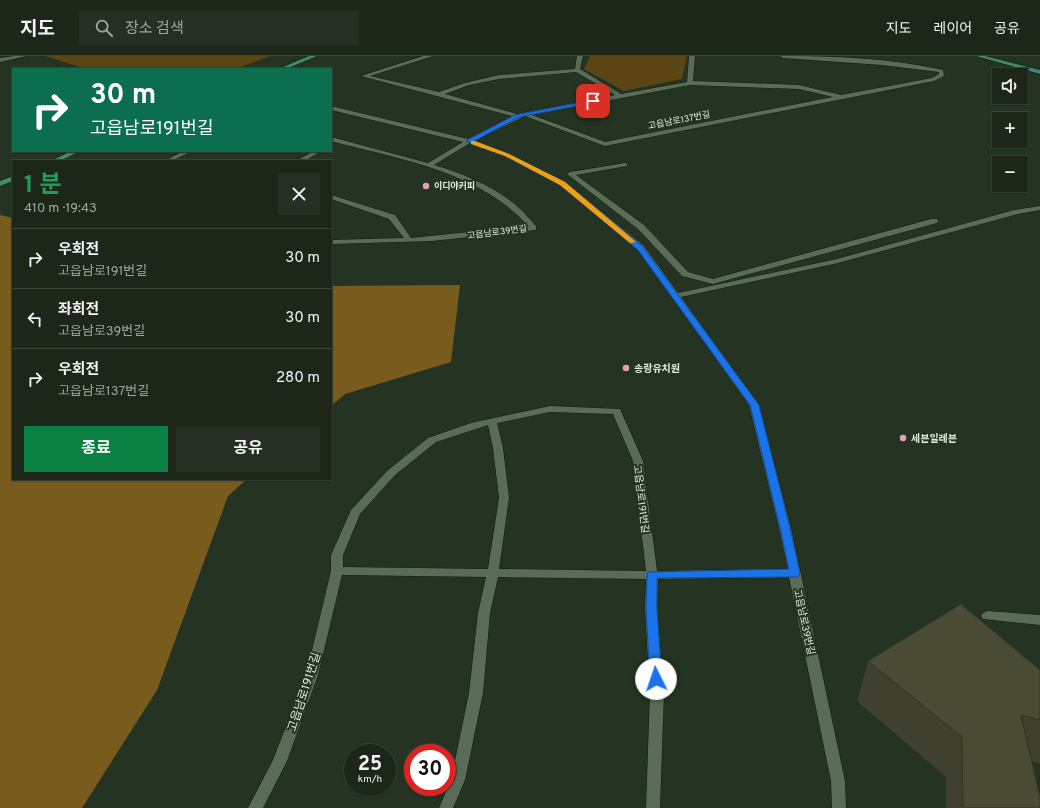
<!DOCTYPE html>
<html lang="ko">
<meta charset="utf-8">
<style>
:root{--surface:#1c271a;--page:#252f23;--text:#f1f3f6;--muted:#a0a5a2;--line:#3a4439;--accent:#0b8043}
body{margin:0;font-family:Overpass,"Noto Sans KR",sans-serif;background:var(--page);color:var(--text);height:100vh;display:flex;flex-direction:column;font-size:15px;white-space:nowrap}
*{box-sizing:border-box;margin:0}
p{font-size:13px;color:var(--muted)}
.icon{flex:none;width:22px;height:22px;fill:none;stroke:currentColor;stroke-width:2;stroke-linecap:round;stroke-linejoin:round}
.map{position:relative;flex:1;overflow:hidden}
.sheet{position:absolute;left:12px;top:104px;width:320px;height:320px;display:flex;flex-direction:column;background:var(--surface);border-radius:0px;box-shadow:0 1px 3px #0004,0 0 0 1px var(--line)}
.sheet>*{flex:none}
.hud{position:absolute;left:12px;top:12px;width:320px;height:84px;border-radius:0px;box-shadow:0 1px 3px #0004,0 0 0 1px var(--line);background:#0b6e4f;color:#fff;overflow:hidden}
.controls{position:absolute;left:992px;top:12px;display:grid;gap:8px}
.controls a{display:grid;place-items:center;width:36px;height:36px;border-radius:0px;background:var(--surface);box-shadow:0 1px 3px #0004,0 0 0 1px var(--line);font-size:20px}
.speed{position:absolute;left:344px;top:688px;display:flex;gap:8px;font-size:20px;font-weight:700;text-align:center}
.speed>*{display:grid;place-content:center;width:52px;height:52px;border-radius:50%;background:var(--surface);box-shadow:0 1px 3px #0004,0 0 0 1px var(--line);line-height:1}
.speed small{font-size:10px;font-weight:400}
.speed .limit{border:6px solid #d22;background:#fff;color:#111}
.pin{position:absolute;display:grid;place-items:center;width:34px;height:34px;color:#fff;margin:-17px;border-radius:8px;box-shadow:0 2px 6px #0006}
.me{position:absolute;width:44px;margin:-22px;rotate:356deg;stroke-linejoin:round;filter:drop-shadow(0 0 3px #0008)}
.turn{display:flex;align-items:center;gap:14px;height:84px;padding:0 12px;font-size:18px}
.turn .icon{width:52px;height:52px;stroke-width:2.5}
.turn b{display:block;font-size:28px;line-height:34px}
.round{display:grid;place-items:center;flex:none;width:42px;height:42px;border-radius:0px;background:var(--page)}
.head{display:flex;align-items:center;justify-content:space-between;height:68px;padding:0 12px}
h1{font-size:24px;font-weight:700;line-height:30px;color:#1e9e55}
.button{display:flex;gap:8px;margin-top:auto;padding:8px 12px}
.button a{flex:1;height:46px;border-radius:0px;background:var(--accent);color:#fff;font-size:16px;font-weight:700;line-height:46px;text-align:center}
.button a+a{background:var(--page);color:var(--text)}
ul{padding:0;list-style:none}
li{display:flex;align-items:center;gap:12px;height:60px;padding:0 12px;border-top:1px solid var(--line)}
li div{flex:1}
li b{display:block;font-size:15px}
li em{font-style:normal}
header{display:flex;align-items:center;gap:24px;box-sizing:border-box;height:56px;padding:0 20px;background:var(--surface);border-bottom:1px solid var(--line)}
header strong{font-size:19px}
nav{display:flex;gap:22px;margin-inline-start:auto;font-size:14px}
.search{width:280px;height:36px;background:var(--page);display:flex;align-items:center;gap:10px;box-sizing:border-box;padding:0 14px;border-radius:0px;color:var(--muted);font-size:15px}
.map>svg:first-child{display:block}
.green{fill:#5b4514}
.forest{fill:#795c1d}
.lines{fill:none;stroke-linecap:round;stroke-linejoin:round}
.lane-casing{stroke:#0d1b0b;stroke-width:1}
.street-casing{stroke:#0d1b0b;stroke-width:1}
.secondary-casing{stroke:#0d1b0b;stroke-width:1}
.lane{fill:#5a6b57;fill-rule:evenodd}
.street{fill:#5a6b57;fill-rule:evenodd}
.secondary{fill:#44886d;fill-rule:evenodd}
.wall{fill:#3f402d}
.building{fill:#494b34;stroke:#333424}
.route{fill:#1a73e8;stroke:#114b97}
.slow{fill:#f59e0b}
.poi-dot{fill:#ef9ab8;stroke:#253422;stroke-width:1.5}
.labels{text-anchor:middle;stroke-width:4;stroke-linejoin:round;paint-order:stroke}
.far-street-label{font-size:9px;fill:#e1eadf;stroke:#253422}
.far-poi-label{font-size:9px;font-weight:bold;fill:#e1eadf;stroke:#253422;text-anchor:start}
.poi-label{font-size:10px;font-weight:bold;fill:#e1eadf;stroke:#253422;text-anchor:start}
.street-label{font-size:10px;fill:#e1eadf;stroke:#253422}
.near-street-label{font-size:12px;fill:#e1eadf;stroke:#253422}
</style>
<header>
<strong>지도</strong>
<div class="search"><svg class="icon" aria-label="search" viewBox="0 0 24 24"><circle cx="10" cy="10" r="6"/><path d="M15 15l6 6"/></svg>장소 검색</div>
<nav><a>지도</a><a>레이어</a><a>공유</a></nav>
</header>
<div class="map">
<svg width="1040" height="752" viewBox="0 0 1040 752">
<rect width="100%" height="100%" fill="#253422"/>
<!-- green -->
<g class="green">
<polygon points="45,0 270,0 235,13 86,13"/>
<polygon points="590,0 687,0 682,23 624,35 584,13"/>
</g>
<!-- forest -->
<g class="forest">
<polygon points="0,159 13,162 13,423 247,423 228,440 157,634 82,752 0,752"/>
<polygon points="460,229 451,306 345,338 331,350 331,230"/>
</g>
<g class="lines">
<defs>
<g id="lane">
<polygon points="14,0 27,0 0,6 0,2"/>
<polygon points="625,107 627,108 627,110 576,119 644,169 688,216 713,223 931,163 937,163 938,165 937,167 713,228 682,220 638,173 567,118 570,116"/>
<polygon points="987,555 1040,559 1040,569 983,563 981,560 983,557"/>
</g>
<g id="street">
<path d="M423,0h10l-63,20 69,16 26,-9 34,-8 76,-6 2,-13h6l-3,13 41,25 66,-12 2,-26h6l-2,25 106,4 42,10 91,-17 7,-4v-2l-57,-7 -99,-7 -3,-2c54,0 110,2 163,14l1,6 -10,5 -329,65 -80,-30 -51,25 35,13 56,28 79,64 34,47 159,-34 177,-49 26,-4v4l-22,4 -180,49 -157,34 78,108 32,123 54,253 1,27h-14l-1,-27 -42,-204 -131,2 -1,30 7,84 -4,115h-14l4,-115 -5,-84 1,-30 -148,-2 -8,36 -7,80 -18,87 -12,28h-14l12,-28 18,-87 9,-80 8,-36 -144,-2 -24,100 -31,86 -24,47h-15l25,-48 33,-85 25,-104v-16l20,-45 36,-39 41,-33 43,-15 79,-17 70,3 23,52 14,110 131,-2 -9,-41 -30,-123 -111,-155 -77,-66 -56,-28 -35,-13 -36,22c30,9 62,22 85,43 6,5 11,12 17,18v4l-104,11 -101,3v-4l73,-2 -15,-19 -58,-20v-4l64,20 16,23 117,-12c-48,-55 -130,-67 -197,-85v-4l97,26 35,-21 -132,-32v-4l137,33 44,-23 -151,-40zM576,16l39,23 -98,19 -72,-20 24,-9 30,-6zM690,29l109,4 34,8 -228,45 -73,-27zM550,356l63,2 20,47 13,110 -147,-2 10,-71 -6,-50 -6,-25zM488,369l5,23 6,50 -11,71 -145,-2v-12l17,-41 35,-39 41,-33z"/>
<polygon points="184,95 192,95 172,105 164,105"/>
<polygon points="314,95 322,95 304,105 296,105"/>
</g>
<g id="secondary">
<polygon points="309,0 317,0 286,13 278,13"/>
<polygon points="976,0 985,0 1040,14 1040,18"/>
<polygon points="71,95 80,95 60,105 51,105"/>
<polygon points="13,120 13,125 0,130 0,125"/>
</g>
</defs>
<!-- lane casing -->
<use href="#lane" class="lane-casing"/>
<!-- street casing -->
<use href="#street" class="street-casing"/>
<!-- secondary casing -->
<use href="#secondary" class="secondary-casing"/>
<!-- lane -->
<use href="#lane" class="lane"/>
<!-- street -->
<use href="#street" class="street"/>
<!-- secondary -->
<use href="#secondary" class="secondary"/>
</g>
<!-- wall -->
<polygon class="wall" points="868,605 1040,614 1040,708 1032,706 1040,752 946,752 946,721 857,645"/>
<!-- building -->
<g class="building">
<polygon points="63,10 74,13 56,13"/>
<polygon points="961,548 1040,614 1040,664 1021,659 1040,741 1040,752 963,752 962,681 868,605"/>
</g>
<!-- route -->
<polygon class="route" points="593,44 596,45 595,46 519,61 474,85 509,98 565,126 643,191 759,349 790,472 800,517 799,520 795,521 657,522 657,553 662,623 660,627 656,628 652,627 650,623 646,553 647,519 648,516 789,513 780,472 750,349 638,194 560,129 505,100 466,85 515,59"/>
<!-- slow -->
<polygon class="slow" points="471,85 475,85 509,98 565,126 636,186 630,187 560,129 505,100 471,88"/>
<!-- markers -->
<g class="poi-dot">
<circle cx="426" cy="130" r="4"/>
<circle cx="626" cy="312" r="4"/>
<circle cx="903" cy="382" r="4"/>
</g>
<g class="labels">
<!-- far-street labels -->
<g class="far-street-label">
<text transform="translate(679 64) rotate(-11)" y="3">고읍남로137번길</text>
<text transform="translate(497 176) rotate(-7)" y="3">고읍남로39번길</text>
</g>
<!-- far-poi labels -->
<g class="far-poi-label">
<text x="434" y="133">이디야커피</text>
</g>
<!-- poi labels -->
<g class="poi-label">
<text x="634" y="316">송랑유치원</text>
<text x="911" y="386">세븐일레븐</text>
</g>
<!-- street labels -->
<g class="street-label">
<text transform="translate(642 443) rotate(83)" y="4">고읍남로191번길</text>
<text transform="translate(805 566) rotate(78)" y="4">고읍남로39번길</text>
</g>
<!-- near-street labels -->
<g class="near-street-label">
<text transform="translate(304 636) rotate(-72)" y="4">고읍남로191번길</text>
</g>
</g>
</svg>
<div class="controls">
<a><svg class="icon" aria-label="sound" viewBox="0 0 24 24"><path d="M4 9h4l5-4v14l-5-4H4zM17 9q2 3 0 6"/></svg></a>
<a>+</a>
<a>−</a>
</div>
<div class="speed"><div>25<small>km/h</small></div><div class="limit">30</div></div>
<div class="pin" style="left:593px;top:45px;background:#d93025"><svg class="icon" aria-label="arrive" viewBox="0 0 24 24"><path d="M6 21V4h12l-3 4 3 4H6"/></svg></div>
<svg class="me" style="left:656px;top:623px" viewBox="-20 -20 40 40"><circle r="19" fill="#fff"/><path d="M0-13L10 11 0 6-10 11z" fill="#1a73e8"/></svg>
<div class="hud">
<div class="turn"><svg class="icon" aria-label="right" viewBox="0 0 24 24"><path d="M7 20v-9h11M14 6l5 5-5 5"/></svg><div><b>30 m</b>고읍남로191번길</div></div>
</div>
<section class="sheet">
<div class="head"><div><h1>1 분</h1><p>410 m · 19:43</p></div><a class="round"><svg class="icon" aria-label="close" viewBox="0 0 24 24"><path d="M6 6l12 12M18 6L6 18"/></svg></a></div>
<ul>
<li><svg class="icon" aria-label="right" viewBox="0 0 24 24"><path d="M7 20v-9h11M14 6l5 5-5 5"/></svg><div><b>우회전</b><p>고읍남로191번길</p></div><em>30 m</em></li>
<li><svg class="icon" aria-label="left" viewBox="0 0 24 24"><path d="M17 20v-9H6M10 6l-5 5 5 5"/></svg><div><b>좌회전</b><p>고읍남로39번길</p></div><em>30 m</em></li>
<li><svg class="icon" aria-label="right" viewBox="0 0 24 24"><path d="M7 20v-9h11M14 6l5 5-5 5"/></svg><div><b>우회전</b><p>고읍남로137번길</p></div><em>280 m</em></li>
</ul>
<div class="button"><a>종료</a><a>공유</a></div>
</section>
</div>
